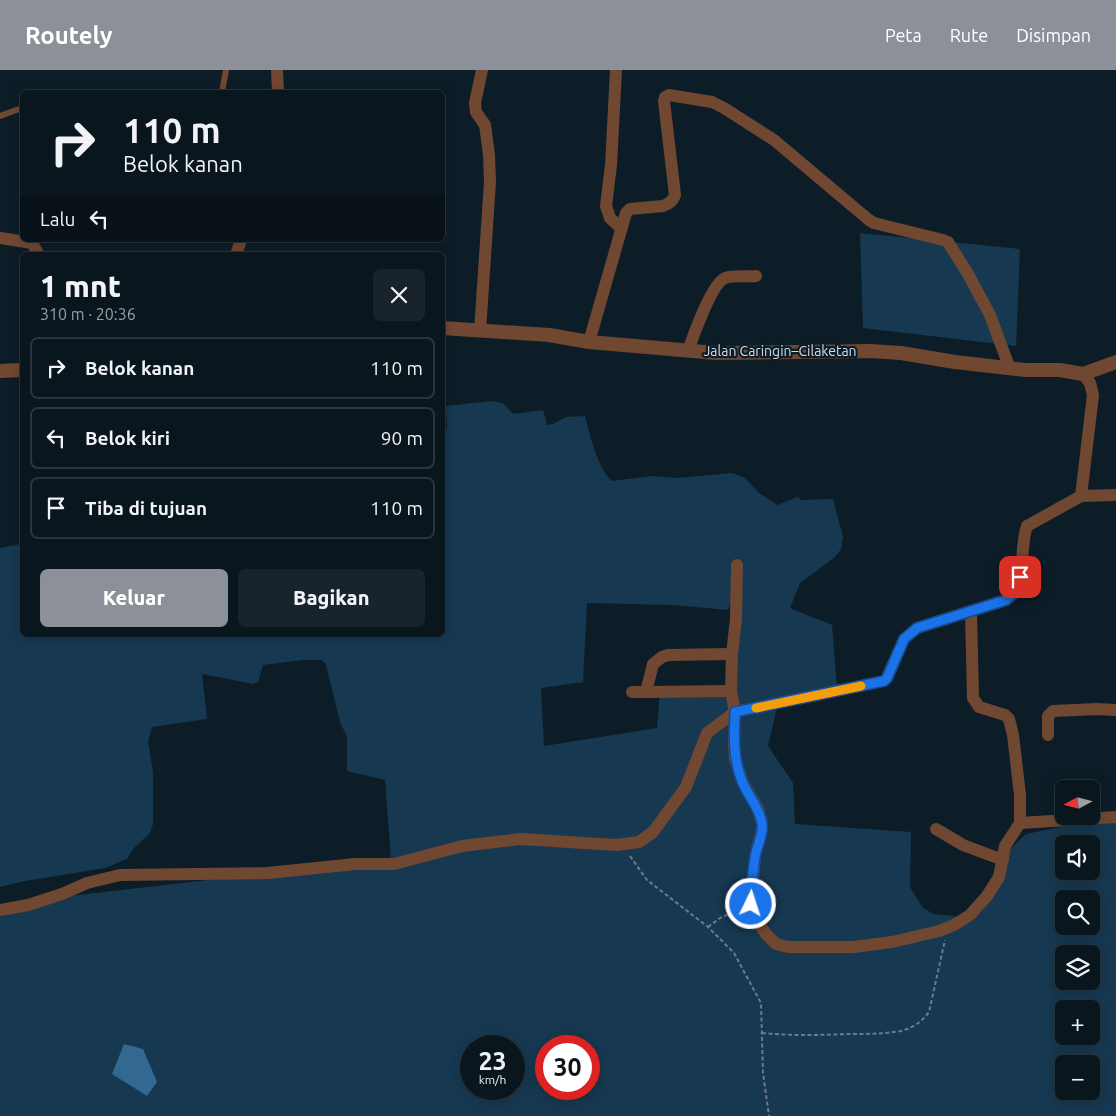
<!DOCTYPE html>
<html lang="id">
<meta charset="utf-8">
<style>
:root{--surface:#0a161e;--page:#18232b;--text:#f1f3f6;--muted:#999fa4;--line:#2a353c;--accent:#8c9099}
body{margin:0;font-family:Ubuntu,sans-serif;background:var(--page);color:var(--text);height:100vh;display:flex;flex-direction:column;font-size:19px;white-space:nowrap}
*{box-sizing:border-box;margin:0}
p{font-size:16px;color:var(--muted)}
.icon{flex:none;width:28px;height:28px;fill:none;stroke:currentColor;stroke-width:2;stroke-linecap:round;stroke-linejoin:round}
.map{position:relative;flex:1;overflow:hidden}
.sheet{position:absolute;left:20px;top:182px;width:425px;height:385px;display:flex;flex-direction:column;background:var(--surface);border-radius:8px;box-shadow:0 2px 12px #0003,0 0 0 1px var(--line)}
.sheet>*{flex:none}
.hud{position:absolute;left:20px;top:20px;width:425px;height:152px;border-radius:8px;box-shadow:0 2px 12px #0003,0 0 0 1px var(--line);background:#0a161e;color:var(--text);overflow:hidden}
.needle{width:32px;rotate:263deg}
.controls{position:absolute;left:1055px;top:710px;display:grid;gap:10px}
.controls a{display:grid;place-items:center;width:45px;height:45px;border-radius:8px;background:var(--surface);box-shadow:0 2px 12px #0003,0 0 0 1px var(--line);font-size:25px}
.speed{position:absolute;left:460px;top:965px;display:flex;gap:10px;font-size:25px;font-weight:700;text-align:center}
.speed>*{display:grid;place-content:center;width:65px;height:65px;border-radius:50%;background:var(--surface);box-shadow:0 2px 12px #0003,0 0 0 1px var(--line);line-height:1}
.speed small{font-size:12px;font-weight:400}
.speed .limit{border:8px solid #d22;background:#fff;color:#111}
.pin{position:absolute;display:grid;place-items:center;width:42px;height:42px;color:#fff;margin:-21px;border-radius:10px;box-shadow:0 2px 8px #0006}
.me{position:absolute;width:55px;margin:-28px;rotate:4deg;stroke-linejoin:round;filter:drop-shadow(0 0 4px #0008)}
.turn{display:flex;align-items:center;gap:18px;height:105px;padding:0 20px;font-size:22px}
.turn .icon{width:65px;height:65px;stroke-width:2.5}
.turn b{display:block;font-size:35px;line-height:42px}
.then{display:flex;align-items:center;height:48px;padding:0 20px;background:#0003;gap:10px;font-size:19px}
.round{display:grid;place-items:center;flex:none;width:52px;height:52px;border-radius:8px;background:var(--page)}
.headline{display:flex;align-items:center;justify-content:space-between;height:85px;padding:0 20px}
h1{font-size:30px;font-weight:800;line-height:38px}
.button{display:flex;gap:10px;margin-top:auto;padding:10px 20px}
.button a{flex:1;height:58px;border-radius:8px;background:var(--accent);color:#fff;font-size:20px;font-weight:800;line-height:58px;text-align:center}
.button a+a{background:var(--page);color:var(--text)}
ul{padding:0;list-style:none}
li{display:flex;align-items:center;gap:15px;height:62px;margin:0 10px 8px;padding:0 10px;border:2px solid var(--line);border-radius:8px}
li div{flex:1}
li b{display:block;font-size:19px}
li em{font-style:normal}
header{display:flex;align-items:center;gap:30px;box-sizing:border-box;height:70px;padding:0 25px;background:var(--accent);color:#fff}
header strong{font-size:24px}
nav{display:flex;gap:28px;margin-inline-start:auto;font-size:18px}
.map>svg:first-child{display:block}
.green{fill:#163850;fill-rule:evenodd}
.water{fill:#336990}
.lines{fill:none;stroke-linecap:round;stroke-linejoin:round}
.path{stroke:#6e7b85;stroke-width:2;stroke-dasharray:4 2.5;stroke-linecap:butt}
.service{stroke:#704831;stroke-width:6}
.minor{stroke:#704831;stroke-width:12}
.tertiary{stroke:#704831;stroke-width:14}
.route-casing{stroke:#114b97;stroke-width:12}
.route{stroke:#1a73e8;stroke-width:9}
.slow{stroke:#f59e0b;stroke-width:9}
.labels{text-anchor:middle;stroke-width:4.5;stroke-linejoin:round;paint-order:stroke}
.street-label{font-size:14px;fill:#d3dde6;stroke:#0d1d28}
</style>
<header>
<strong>Routely</strong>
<nav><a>Peta</a><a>Rute</a><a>Disimpan</a></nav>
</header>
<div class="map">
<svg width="1116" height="1046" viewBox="0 0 1116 1046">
<rect width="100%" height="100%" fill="#0d1d28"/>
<!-- green -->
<g class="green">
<polygon points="860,163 1020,179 1016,276 863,258"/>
<path d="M491,331l12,2 10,11 30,-4 4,15 6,-1 13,-7 19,-1c5,18 12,52 27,65l41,-5 25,2 53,-5 13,4 15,16 18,12 21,-8 3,3 32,-1 10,38 -2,12 -6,8 -35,26 -10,25 42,17 5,63 -59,15 -10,43 25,37 2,41 116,8 -1,55 13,21 11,6 27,3 20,-4 26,-61 19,-18 48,-10 42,-2v294h-1116v-212l391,-45 -6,-79 -38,-9v-34l-7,-15 -14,-57 -4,-5h-19l-40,5 -5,17 -5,2 -51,-10 5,45 -55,8 -4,14 5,31v52l-3,9 -17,16 -6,10 -22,9 -80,13 -25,6v-339l21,-4 -1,-26 2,-9v126h420v-195l5,-12 -1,-22zM734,527l-6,97 -68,-3 -3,37 -113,18 -3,-58 42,-6 4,-79 87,2 54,5zM1064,774h27v27h-27zM1064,829h27v27h-27zM1064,884h27v27h-27zM1064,939h27v27h-27zM471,976h43v43h-43zM546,976h43v43h-43zM1064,994h27v27h-27z"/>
</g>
<!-- water -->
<polygon class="water" points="124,974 143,979 157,1012 147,1026 112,1004"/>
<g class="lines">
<!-- path -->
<g class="path">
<polyline points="630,786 647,810 708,857 734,883 761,933 763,1003 769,1046"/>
<polyline points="708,857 720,848 741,839"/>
<path d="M762,963c30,3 59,2 88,1 17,0 34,0 51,-3 11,-3 21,-9 28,-19l16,-72"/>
</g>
<!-- service -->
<g class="service">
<polyline points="222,22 226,0"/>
<polyline points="0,46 22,38"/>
</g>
<!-- minor -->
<g class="minor">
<polyline points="277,0 278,22"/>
<polyline points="616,0 611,95 606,136 610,148 621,158"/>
<polyline points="0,168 32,173 39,185"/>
<polyline points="236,185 241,170"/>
<polyline points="480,261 490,112 489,85 485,55 476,42 475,33 482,0"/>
<path d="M589,272l37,-129 4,-4 33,-3c6,-2 10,-5 12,-11l-11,-94 1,-4 4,-2 43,7 12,6 50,32 95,80 5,3 69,17 5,2 20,32 22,41 20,54"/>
<path d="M688,281c5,-15 24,-68 37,-73 7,-3 24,-1 31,-2"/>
<polyline points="1083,304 1090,313 1093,325 1081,426 1116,425"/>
<polyline points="737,495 736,549 732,584 731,621 735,642 734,674 735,689 743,713 758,739 762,753 762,759 755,787 751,834 758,852 766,864 776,874 788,877 854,877 892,872 939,861 954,855 970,845 987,826 999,807 1005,776 1020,753 1020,725 1013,665 1009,649 1005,645 979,637 973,628 971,542"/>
<polyline points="632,622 646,622 653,594 662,587 668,585 732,584"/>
<polyline points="646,622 731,621"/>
<polyline points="1048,665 1048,646 1053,641 1097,639 1116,640"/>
<polyline points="1020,753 1116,747"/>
<polyline points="936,759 963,775 1003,790"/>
<path d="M0,840l28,-5 34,-11 25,-11 33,-8 148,-2 87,-9h39l68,-18 59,-7 95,6 23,-3 14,-10 33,-45 21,-54 28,-21 149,-31 3,-3 17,-39 13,-11 89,-28c3,-2 7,-5 9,-8 10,-14 5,-48 12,-66l54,-30"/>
</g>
<!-- tertiary -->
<g class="tertiary">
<polyline points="442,258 549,265 589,272 716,283 870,281 901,283 955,292 1025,300 1060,300 1083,304 1116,292"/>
<polyline points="0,301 22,300"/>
</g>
</g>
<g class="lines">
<defs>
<path id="route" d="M751,834c1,-15 1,-31 4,-46 1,-11 9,-23 7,-35 -3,-16 -14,-27 -20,-42 -9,-23 -8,-44 -7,-69l149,-31 3,-3 17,-39 13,-11 89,-28 10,-9 4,-14"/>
</defs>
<!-- route casing -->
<use href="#route" class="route-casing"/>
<!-- route -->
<use href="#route" class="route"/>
<!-- slow -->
<polyline class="slow" points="756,638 861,616"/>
</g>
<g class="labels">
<!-- street labels -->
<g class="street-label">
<text x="780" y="286">Jalan Caringin–Cilaketan</text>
</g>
</g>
</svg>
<div class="controls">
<a><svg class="needle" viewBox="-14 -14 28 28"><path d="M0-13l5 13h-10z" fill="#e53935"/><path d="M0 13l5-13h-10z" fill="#999fa4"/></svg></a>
<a><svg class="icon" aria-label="sound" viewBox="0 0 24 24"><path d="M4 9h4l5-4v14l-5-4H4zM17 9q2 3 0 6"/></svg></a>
<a><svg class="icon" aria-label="search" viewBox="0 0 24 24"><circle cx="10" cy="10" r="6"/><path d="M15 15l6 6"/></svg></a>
<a><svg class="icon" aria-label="layers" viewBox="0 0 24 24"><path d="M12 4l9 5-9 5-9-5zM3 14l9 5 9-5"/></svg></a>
<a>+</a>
<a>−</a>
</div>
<div class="speed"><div>23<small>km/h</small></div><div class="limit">30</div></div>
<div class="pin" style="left:1020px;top:507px;background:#d93025"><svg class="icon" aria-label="arrive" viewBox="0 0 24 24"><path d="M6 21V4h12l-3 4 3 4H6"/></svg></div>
<svg class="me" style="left:751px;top:834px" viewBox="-20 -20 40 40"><circle r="17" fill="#1a73e8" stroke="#fff" stroke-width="3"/><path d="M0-11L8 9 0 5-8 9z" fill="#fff"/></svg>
<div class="hud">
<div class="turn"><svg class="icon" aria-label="right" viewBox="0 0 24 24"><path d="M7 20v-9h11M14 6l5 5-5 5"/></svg><div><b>110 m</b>Belok kanan</div></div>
<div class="then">Lalu<svg class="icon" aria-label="left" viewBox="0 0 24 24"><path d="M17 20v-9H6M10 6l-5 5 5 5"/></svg></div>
</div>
<section class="sheet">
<div class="headline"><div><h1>1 mnt</h1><p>310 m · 20:36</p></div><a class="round"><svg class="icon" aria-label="close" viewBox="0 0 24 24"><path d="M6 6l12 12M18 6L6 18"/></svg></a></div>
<ul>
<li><svg class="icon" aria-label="right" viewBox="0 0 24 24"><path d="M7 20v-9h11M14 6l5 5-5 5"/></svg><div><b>Belok kanan</b></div><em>110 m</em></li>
<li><svg class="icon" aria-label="left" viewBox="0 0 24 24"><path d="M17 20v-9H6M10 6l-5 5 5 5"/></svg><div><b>Belok kiri</b></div><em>90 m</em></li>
<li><svg class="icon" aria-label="arrive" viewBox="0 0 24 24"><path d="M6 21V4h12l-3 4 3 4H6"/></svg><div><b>Tiba di tujuan</b></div><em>110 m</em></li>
</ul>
<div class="button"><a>Keluar</a><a>Bagikan</a></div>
</section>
</div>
